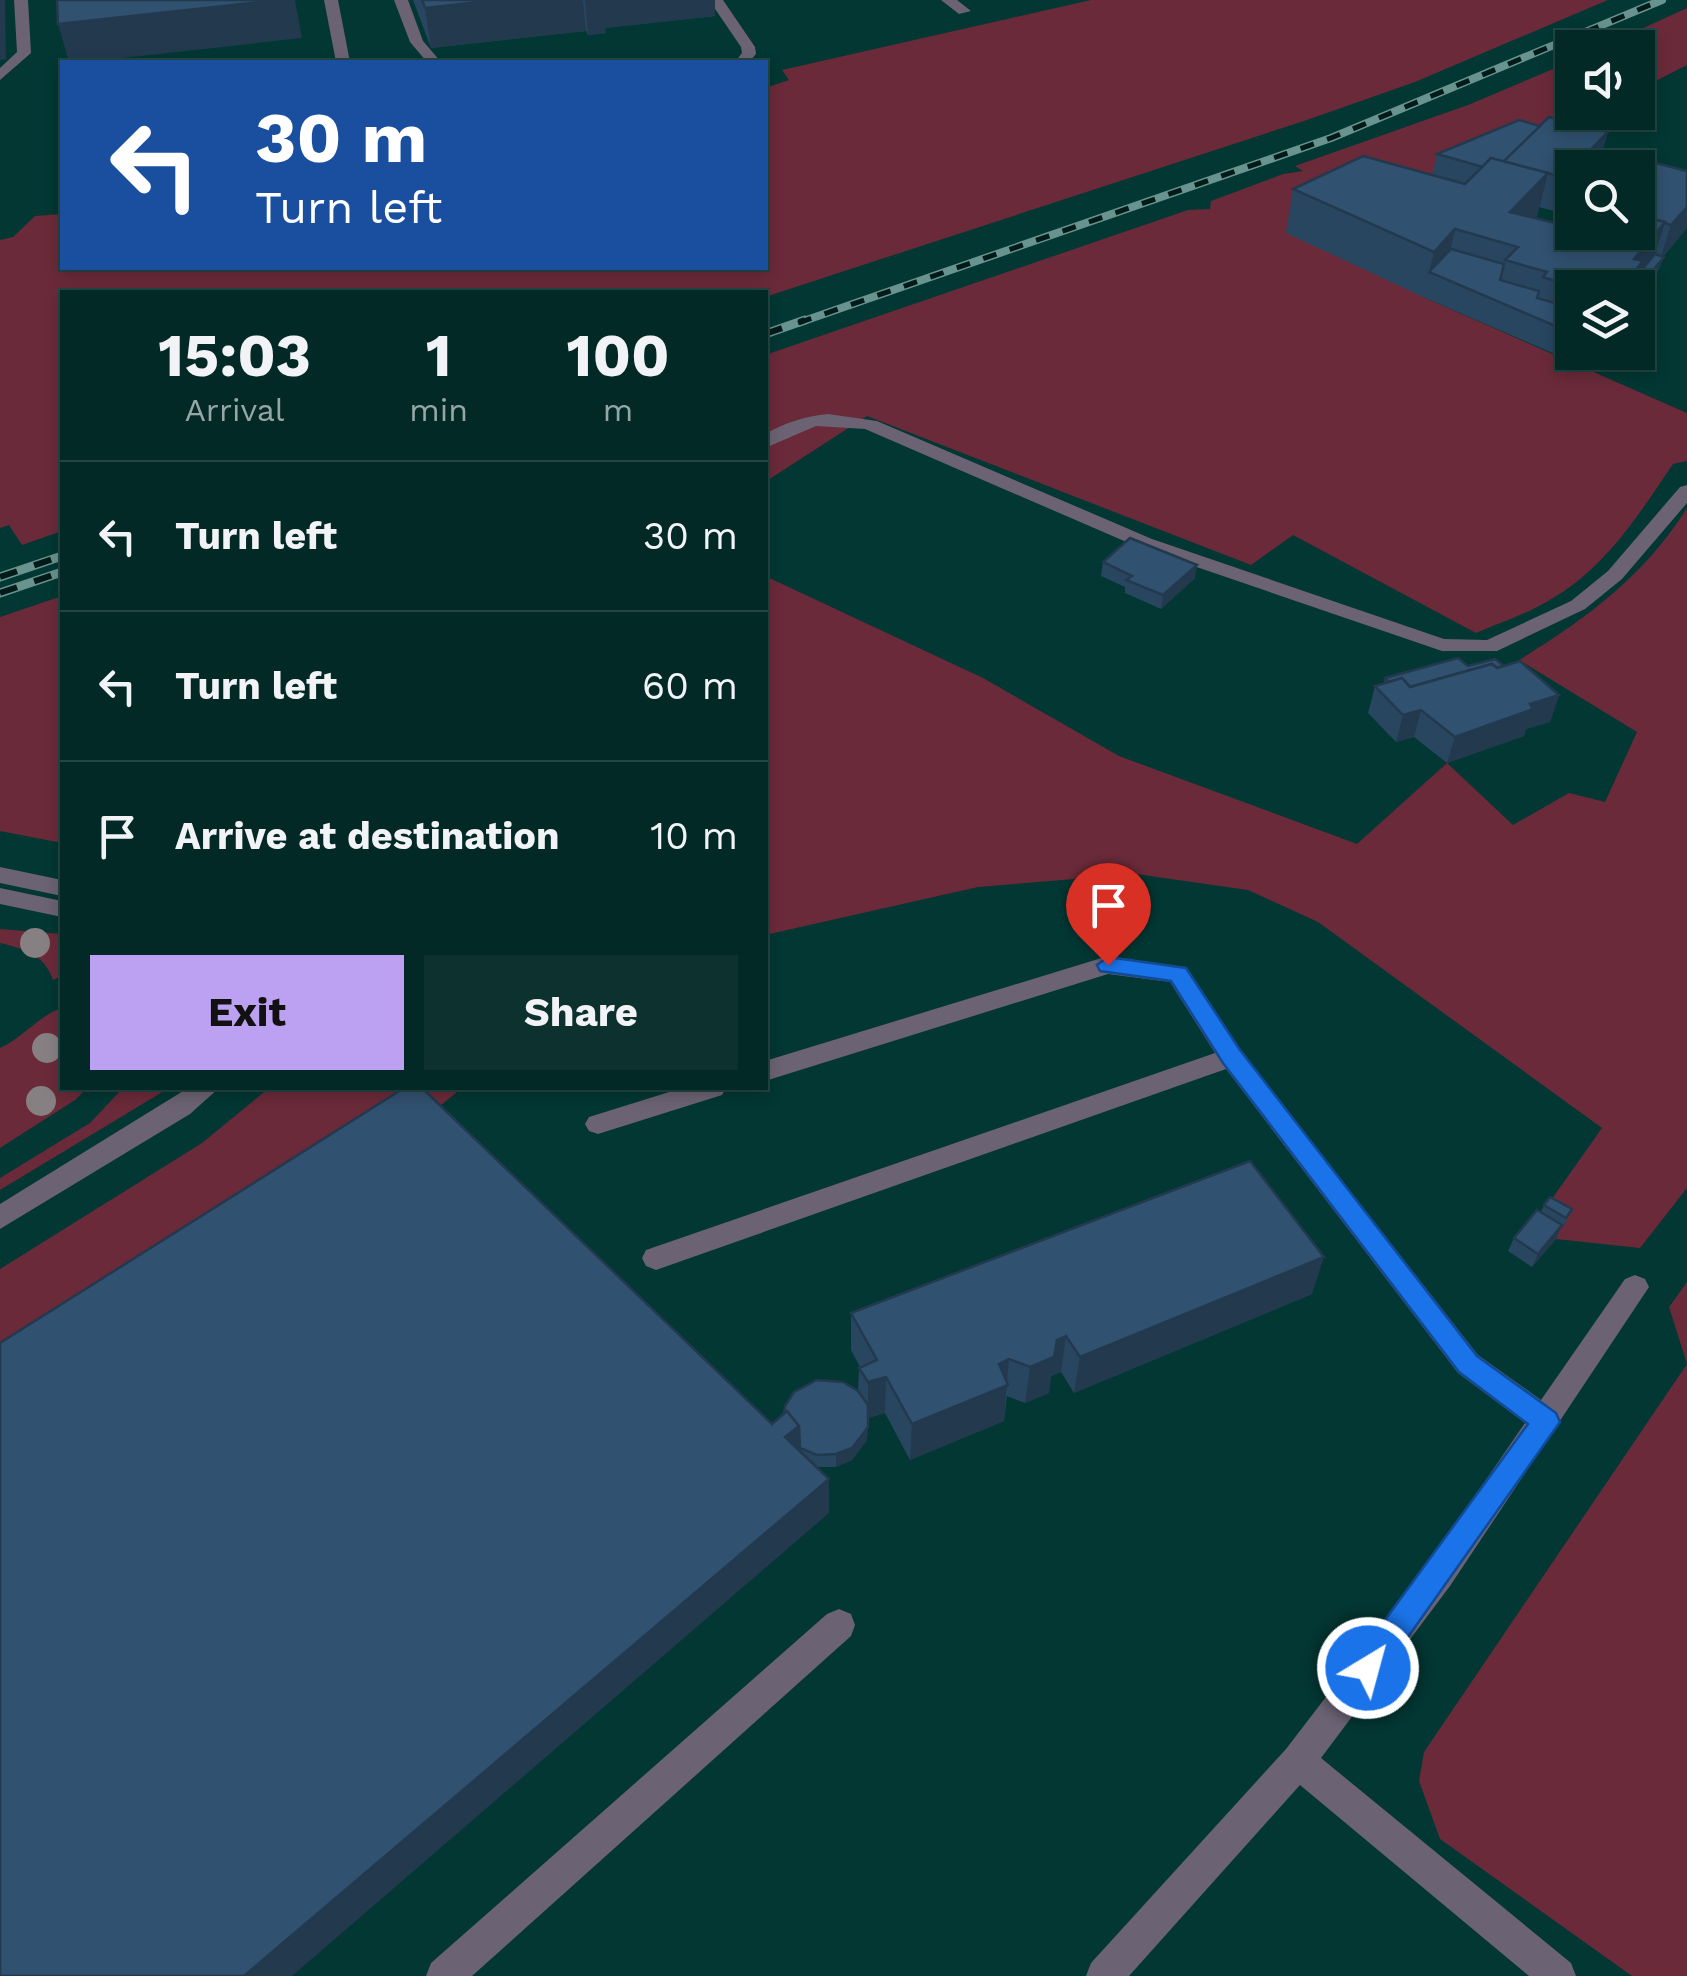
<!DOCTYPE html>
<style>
:root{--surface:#022926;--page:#0c312e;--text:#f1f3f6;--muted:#96a6a7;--line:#234543;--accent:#bca0f2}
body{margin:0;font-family:"Work Sans",sans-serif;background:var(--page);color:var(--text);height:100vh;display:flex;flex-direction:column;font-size:38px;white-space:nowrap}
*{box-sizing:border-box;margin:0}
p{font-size:32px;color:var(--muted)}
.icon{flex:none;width:55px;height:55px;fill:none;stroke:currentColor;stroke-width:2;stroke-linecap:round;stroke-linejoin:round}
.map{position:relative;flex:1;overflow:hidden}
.side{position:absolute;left:60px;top:290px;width:708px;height:800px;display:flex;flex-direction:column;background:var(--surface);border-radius:0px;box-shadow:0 5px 15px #0003,0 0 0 2px var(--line)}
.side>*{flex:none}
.top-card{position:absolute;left:60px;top:60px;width:708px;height:210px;border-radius:0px;box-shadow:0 5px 15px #0003,0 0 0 2px var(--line);background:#1a4fa0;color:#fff;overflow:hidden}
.controls{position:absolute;left:1555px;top:30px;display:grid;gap:20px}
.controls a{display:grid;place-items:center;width:100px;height:100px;border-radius:0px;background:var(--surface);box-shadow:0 5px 15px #0003,0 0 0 2px var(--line);font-size:50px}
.pin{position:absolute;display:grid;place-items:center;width:85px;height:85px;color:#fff;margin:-102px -42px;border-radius:50% 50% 50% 0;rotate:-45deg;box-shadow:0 0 10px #0007}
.pin .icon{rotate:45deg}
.me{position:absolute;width:110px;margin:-55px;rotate:37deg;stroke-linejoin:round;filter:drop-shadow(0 0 8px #0008)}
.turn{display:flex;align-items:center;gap:35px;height:210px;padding:0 30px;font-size:45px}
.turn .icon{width:130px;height:130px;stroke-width:2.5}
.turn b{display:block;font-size:70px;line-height:85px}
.eta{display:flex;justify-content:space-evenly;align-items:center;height:170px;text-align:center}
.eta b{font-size:60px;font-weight:700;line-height:70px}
.button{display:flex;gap:20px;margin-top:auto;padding:20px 30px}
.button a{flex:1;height:115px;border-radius:0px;background:var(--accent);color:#111;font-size:40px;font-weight:700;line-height:115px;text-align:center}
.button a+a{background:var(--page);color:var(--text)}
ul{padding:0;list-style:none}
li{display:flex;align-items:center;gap:30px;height:150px;padding:0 30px;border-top:2px solid var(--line)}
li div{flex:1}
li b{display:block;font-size:38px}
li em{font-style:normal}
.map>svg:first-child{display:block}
.green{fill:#6a2a39}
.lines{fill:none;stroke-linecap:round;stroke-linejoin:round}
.minor{fill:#6b6273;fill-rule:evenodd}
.rail-far1-casing{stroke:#68938f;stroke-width:8}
.rail-casing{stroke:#68938f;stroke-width:9}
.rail-far1{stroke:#021b19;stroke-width:5;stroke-dasharray:14;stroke-linecap:butt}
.rail{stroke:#021b19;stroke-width:6;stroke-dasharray:18;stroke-linecap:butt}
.tree{fill:#878083}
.wall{fill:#294660;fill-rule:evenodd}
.shaded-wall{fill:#22394e}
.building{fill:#305170;stroke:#22394e;stroke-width:2.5}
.route{fill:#1a73e8;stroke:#114b97;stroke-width:2.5}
</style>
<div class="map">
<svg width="1687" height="1976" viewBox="0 0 1687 1976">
<rect width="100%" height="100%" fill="#023733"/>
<!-- green -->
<g class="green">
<polygon points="1091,0 1608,0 1415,82 1307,120 765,297 765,292 62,292 62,531 22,545 9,525 0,528 0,240 13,237 35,216 62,214 62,268 765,268 765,88 789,80 782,70"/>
<polygon points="1687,8 1687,65 1638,90 1638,48 1602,47"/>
<path d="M1572,61v51l20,1 -41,20 -128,164 264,116v48l-14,3c-36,53 -68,105 -125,137 -22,13 -48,22 -72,32l-183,-98 -42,30 -384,-149 -102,66v-127l423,-145 22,-1 1,-8 72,-27 20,-3 -8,-5 173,-61z"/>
<path d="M1687,508v680l-47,60 -84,-9 -25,-16 7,-5 22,12 6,-8 -22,-12 58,-82 -284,-206 -70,-32 -112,-16 -158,13 -213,48v-359l218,102 136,78 238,88 90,-81 66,62 56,-32 36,9 32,-70 -118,-72c67,-41 126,-85 168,-152z"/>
<polygon points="62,596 62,843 0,831 0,617"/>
<path d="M0,929l62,5v42l-9,4c-9,-26 -28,-31 -53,-37z"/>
<path d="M62,1008v80h25l-12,12 -75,48v-100c24,-11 38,-32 62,-40z"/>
<polygon points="123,1088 169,1088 0,1190 0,1178 90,1123"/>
<polygon points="269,1088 462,1088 424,1119 0,1393 0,1269 202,1143"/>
<polygon points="1687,1282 1687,1976 1632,1976 1440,1839 1419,1781 1424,1752 1687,1364 1669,1307"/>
</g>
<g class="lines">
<!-- minor -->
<g class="minor">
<polygon points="14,0 28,0 31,53 0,80 0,68 17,52"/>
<polygon points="324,0 338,0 350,62 336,62"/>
<polygon points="394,0 408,0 423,41 441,62 427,62 410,42"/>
<polygon points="709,0 723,0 755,47 756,54 749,62 735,62 742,53 741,47"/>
<polygon points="941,0 957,0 971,11 959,14"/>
<path d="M828,414l49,7 275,118 292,100 43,1 84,-39 37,-30 72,-84 7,-2v18l-65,76 -37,30 -88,42h-55l-304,-104 -273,-118 -49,-3 -51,22v-14c20,-11 40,-18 63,-20z"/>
<polygon points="0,867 62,880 62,896 0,883"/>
<polygon points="0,888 62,901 62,917 0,904"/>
<polygon points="1108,956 1187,968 1240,1050 1478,1355 1541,1400 1625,1279 1635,1275 1645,1279 1649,1287 1450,1586 1321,1758 1571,1963 1576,1976 1529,1976 1300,1785 1129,1976 1086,1976 1091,1963 1286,1749 1428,1564 1525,1423 1458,1373 1226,1069 656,1270 646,1266 642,1258 646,1250 1215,1053 1170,982 1108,974 765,1081 765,1061"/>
<polygon points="188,1088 219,1088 190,1114 0,1229 0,1204"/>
<polygon points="682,1088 726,1088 722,1095 598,1134 589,1131 585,1124 589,1117"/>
<polygon points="839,1609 851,1614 855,1625 851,1636 472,1976 426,1976 431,1963 827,1614"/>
</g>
<defs>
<polyline id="rail-far1" points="798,323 1331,138 1662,0"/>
<g id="rail">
<polyline points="765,334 805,320"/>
<polyline points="0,577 62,556"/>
<polyline points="0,593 62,572"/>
</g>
</defs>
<!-- rail-far1 casing -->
<use href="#rail-far1" class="rail-far1-casing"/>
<!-- rail casing -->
<use href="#rail" class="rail-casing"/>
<!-- rail-far1 -->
<use href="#rail-far1" class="rail-far1"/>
<!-- rail -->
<use href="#rail" class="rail"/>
</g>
<!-- trees -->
<g class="tree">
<circle cx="35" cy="943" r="15"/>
<circle cx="47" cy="1048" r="15"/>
<circle cx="41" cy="1101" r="15"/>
</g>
<!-- wall -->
<g class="wall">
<polygon points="413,0 715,0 715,16 605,28 606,33 588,35 586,31 431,48"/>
<path d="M1549,117l59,15 -5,17 84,22v57l-24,29 -4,12 -21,27v-8h-66v64h24l-11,15 -162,-70 -137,-64 7,-44 70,-33 69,19 5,-21 82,-34 21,6zM1572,168h66v64h-66v-5l-36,-9 3,-11 33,9z"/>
<polygon points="1103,562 1195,578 1161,609 1125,593 1125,587 1101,576"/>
<polygon points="1504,666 1559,695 1550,722 1526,729 1524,736 1447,763 1414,737 1396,742 1368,713 1375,686 1384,684 1385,678"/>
<polygon points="1544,1205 1572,1209 1566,1222 1559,1231 1556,1239 1532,1267 1508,1251 1514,1238 1541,1212"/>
<polygon points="1312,1294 1074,1393 1061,1372 1051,1376 1049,1393 1025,1403 1007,1396 1004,1421 910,1460 885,1413 868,1418 867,1440 852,1460 836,1467 817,1467 829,1513 772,1424 858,1391 859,1368 860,1367 851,1350 851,1313"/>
</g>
<!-- shaded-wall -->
<g class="shaded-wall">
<polygon points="0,0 5,0 5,3 6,59 0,60"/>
<polygon points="279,0 295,0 302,38 87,62 69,62 58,24"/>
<polygon points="497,0 583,0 586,31 431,48 425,8"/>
<polygon points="585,0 715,0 715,16 605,28 606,33 588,35"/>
<polygon points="1608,132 1598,166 1593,147"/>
<polygon points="1570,169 1562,200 1556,199 1562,177"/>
<polygon points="1548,173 1537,217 1510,245 1510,212"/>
<polygon points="1687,207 1687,228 1660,260 1671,225"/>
<polygon points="1665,222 1651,267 1635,288 1625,288 1634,259"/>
<polygon points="1455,229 1445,274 1429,272 1423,297 1434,252"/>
<polygon points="1664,257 1659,269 1638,296 1638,288"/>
<polygon points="1590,352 1596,352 1585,367"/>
<polygon points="1197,565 1195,578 1161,609 1163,595"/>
<polygon points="1559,695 1550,722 1526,729 1524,736 1447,763 1455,737 1530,704"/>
<polygon points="1421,710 1414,737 1396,742 1403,715"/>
<polygon points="1562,1225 1556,1239 1532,1267 1538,1254"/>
<polygon points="1324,1257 1312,1294 1074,1393 1080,1357"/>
<polygon points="1066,1336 1061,1372 1051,1376 1049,1393 1025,1403 1030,1367 1057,1340"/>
<polygon points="1009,1359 1004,1421 910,1460 912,1424 999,1364"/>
<polygon points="886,1377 885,1413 868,1418 868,1382"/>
<polygon points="799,1426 801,1461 785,1437"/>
<polygon points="868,1427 867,1440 852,1460 836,1467 836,1454"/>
<polygon points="829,1479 829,1513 292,1976 244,1976"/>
</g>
<!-- building -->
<g class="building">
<polygon points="57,0 279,0 58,24"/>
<polygon points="422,0 497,0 425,8"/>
<polygon points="1549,117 1608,132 1593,147 1687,171 1687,207 1671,225 1638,215 1638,168 1572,168 1572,170 1570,169 1562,177 1503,161"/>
<polygon points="1519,120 1540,126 1503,162 1491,158 1483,167 1437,154"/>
<polygon points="1363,156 1465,184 1491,158 1548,173 1510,212 1572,227 1572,232 1638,232 1638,215 1665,222 1634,259 1643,261 1628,279 1618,276 1607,288 1576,288 1543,277 1547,272 1505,260 1518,247 1455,229 1434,252 1293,189"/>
<polygon points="1564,191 1572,193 1572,203 1556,199"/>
<polygon points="1451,249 1504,264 1500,280 1539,291 1537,298 1572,308 1572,333 1429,272"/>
<polygon points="1655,254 1664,257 1638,288 1635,288 1639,273"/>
<polygon points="1130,538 1197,565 1163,595 1126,580 1132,576 1103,562"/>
<polygon points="1458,658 1468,666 1495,659 1504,666 1497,668 1492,664 1410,687 1402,678 1389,682 1385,678"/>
<polygon points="1520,661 1559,695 1530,704 1533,709 1455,737 1421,710 1403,715 1375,686 1402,678 1410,687 1492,664 1497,668"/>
<polygon points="404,1088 422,1088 772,1424 787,1411 799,1426 785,1437 829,1479 244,1976 0,1976 0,1343"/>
<polygon points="1250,1161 1324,1257 1080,1357 1066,1336 1057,1340 1054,1357 1030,1367 1009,1359 999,1364 1008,1385 912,1424 886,1377 868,1382 859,1368 877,1360 851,1313"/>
<polygon points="1550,1197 1572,1209 1566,1218 1544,1205"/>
<polygon points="1537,1210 1562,1225 1538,1254 1514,1238"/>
<polygon points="817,1380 843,1382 858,1391 868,1405 868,1427 852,1448 836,1454 817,1455 800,1448 799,1426 787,1411 784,1413 785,1406 794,1392"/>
</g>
<!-- route -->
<polygon class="route" points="1108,957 1186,968 1240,1050 1477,1356 1556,1413 1560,1422 1379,1678 1368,1682 1358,1678 1353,1668 1358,1657 1528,1424 1459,1372 1223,1063 1171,981 1100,971 1097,965"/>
</svg>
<div class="controls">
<a><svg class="icon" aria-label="sound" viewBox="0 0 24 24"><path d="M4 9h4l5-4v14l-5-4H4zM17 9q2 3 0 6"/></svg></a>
<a><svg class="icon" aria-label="search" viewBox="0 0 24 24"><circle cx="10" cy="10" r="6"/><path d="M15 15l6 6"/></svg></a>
<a><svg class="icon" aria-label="layers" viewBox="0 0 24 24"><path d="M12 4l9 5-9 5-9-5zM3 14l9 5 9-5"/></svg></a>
</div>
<div class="pin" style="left:1108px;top:965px;background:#d93025"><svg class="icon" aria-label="arrive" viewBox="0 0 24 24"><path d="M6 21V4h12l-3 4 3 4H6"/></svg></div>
<svg class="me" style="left:1368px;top:1668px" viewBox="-20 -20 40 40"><circle r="17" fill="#1a73e8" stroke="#fff" stroke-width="3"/><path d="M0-11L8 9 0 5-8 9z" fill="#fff"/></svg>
<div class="top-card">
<div class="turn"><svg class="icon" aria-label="left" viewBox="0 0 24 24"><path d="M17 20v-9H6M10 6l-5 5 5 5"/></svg><div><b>30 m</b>Turn left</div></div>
</div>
<section class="side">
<div class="eta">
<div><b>15:03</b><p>Arrival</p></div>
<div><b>1</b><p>min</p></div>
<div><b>100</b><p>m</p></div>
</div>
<ul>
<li><svg class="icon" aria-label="left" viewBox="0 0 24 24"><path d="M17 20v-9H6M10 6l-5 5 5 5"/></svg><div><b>Turn left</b></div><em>30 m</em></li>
<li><svg class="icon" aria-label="left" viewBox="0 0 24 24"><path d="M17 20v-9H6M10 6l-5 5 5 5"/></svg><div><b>Turn left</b></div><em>60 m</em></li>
<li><svg class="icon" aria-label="arrive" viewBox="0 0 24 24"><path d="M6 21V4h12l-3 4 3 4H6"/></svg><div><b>Arrive at destination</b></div><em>10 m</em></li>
</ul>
<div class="button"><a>Exit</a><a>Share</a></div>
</section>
</div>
